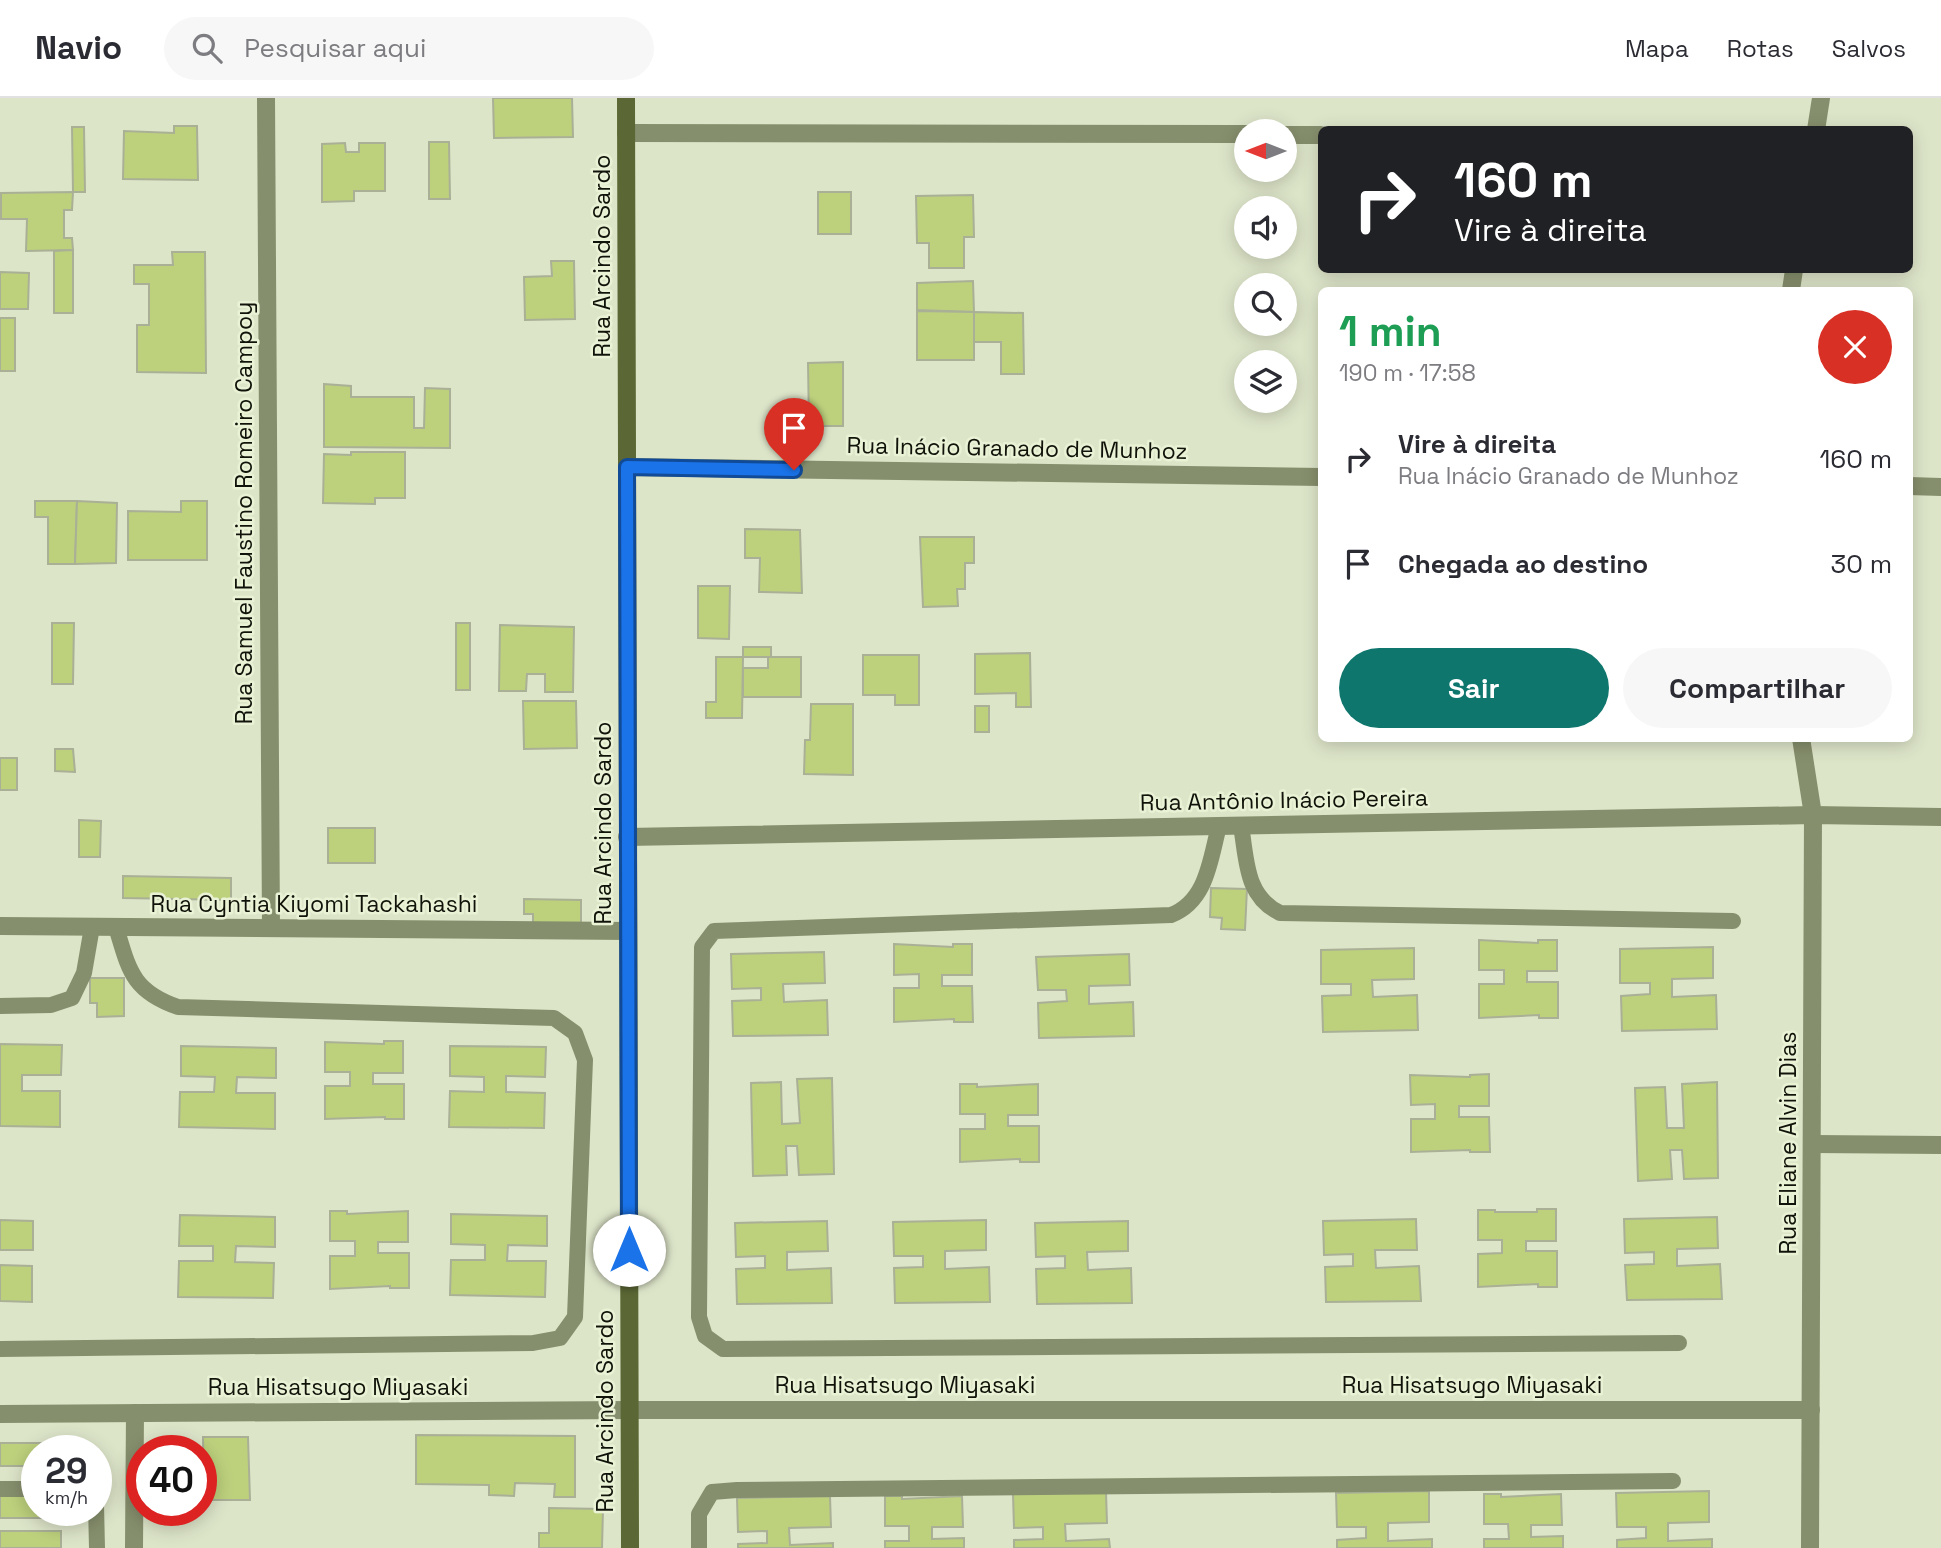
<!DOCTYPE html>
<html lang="pt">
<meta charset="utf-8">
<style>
:root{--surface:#fff;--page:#f7f7f7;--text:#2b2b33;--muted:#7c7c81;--line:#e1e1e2;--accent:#0f766e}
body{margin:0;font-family:"Space Grotesk",sans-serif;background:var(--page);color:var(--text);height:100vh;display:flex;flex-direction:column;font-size:26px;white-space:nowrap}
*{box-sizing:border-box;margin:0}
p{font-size:23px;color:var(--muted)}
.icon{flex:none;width:38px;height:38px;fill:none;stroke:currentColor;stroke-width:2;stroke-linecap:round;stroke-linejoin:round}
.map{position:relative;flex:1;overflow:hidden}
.panel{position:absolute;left:1318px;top:189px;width:595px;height:455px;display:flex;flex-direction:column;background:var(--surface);border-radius:10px;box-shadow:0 4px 18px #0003}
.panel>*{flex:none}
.hud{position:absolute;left:1318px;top:28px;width:595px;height:147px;border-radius:10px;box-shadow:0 4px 18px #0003;background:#202124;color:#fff;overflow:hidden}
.needle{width:46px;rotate:270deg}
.buttons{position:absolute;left:1234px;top:21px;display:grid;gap:14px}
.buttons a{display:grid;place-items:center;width:63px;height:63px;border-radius:50%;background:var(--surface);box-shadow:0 4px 18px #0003;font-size:35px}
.speed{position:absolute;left:21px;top:1337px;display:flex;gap:14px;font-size:35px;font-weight:700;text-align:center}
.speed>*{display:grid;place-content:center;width:91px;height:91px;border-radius:50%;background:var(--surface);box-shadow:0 4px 18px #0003;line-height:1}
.speed small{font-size:18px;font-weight:400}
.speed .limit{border:10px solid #d22;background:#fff;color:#111}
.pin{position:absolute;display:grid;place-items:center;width:60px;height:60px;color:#fff;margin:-72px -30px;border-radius:50% 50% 50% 0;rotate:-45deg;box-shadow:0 0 7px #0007}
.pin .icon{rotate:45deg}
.me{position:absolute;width:77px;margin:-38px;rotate:0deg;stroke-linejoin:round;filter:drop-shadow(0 0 5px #0008)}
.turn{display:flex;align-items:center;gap:24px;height:147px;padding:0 21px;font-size:32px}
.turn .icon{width:91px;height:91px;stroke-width:2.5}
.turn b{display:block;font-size:49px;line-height:60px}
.round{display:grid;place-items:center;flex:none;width:74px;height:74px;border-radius:37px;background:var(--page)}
.summary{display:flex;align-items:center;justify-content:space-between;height:119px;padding:0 21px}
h1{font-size:42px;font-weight:700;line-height:52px;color:#1e9e55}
.button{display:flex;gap:14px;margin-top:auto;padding:14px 21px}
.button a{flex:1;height:80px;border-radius:42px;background:var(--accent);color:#fff;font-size:28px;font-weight:700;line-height:80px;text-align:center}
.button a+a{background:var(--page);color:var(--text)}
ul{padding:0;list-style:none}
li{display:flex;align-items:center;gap:21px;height:105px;padding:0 21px}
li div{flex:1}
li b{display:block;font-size:26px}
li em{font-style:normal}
header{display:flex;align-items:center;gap:42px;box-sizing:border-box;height:98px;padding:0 35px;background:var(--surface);border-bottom:2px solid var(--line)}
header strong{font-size:33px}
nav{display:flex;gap:38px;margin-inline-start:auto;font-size:24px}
.search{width:490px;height:63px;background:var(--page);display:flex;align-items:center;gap:18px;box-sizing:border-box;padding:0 24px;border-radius:38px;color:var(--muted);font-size:26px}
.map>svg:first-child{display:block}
.building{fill:#bdd17d;stroke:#a9b096;stroke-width:2}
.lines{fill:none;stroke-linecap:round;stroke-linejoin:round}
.lane{stroke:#868f6d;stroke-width:16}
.street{stroke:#868f6d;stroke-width:18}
.secondary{stroke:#5b6734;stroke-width:18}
.route-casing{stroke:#114b97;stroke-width:18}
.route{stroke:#1a73e8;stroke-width:12}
.labels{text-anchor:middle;stroke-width:5;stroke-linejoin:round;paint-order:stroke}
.street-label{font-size:23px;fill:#101309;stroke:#eaf2d6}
</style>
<header>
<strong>Navio</strong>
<div class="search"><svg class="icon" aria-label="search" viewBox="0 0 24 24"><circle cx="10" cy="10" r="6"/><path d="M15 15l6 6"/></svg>Pesquisar aqui</div>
<nav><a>Mapa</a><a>Rotas</a><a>Salvos</a></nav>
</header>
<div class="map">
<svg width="1941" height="1450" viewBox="0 0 1941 1450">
<rect width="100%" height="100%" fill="#dde5c9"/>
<!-- building -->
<g class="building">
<polygon points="493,0 572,0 573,39 494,40"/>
<polygon points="174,28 197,28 198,82 123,81 124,33 174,35"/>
<polygon points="72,29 84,29 85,94 73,94"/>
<polygon points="429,44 449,44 450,101 429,101"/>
<polygon points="345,45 346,54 359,54 359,45 385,45 385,93 354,93 354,103 322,104 322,46"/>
<polygon points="73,94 72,112 64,112 64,140 72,140 73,152 26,153 27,121 1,121 1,95"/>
<rect x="818" y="94" width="33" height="42"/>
<polygon points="973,97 974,139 964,139 964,170 929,170 929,145 917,145 916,98"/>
<polygon points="73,152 73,215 54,215 54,153"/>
<polygon points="172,154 205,154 206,275 137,274 137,227 149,227 149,186 134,186 134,167 173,167"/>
<polygon points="551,163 574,163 575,221 525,222 524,179 552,178"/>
<polygon points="0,174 29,175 28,211 0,211"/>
<polygon points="973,183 974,214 917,212 917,185"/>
<polygon points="917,213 974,214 974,262 917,262"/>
<polygon points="974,214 1023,215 1024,276 1001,276 1001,244 974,244"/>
<rect x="0" y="220" width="15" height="53"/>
<polygon points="843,264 843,328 809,328 808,265"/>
<polygon points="324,286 351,288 351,299 414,299 414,330 424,330 425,290 450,291 450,350 324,349"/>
<polygon points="351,354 405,354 405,400 375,400 375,406 323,405 324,356 351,357"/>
<polygon points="35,403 77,403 75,466 48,466 48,419 35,419"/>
<polygon points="77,403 117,405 116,465 75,466"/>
<polygon points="181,403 207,403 207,462 128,462 128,413 181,414"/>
<polygon points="745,431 800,432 802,495 759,494 760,460 745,460"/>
<polygon points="920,439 974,439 974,465 965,465 965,491 957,491 958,508 923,509"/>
<polygon points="698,488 730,488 729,541 698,540"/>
<polygon points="52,525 74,525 73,586 52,586"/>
<rect x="456" y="525" width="14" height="67"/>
<polygon points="500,527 574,529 573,594 545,594 545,576 527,576 526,593 499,593"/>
<rect x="743" y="549" width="28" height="10"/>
<polygon points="1030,555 1031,609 1016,609 1016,595 975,596 975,556"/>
<polygon points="863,557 919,557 919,607 895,607 895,597 863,597"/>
<polygon points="716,559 743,559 742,620 706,620 706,604 716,604"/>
<polygon points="768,559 801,559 801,599 743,599 743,570 768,570"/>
<polygon points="523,603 576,603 577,650 524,651"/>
<polygon points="811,606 853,606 853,677 804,676 805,642 810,642"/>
<rect x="975" y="608" width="14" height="26"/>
<polygon points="55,651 73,651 75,674 55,673"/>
<rect x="0" y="660" width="17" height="32"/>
<polygon points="79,722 101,723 100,759 79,759"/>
<rect x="328" y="730" width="47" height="35"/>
<polygon points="123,778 231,780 231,802 123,800"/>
<polygon points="1211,790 1247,791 1245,832 1221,831 1222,820 1210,819"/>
<polygon points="524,801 581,802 581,831 533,830 533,816 524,816"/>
<polygon points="1479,842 1538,845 1538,842 1557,842 1557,873 1527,873 1527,884 1558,884 1558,920 1539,920 1539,917 1479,920 1479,886 1504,886 1504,872 1479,872"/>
<polygon points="894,846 953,849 953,846 972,846 972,877 942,877 942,888 972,888 973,924 954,924 954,921 894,924 894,890 919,890 919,876 894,877"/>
<polygon points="1713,849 1713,880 1672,881 1672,899 1716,897 1717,931 1622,933 1621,898 1650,896 1650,885 1620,885 1620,851"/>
<polygon points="1414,850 1414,881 1372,882 1373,899 1417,897 1418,932 1323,934 1322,898 1351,897 1351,886 1321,886 1321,852"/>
<polygon points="824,854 825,885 783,886 784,904 827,902 828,937 733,938 732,903 761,902 761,890 732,891 731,856"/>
<polygon points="1129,856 1130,887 1089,888 1089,906 1133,904 1134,938 1039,940 1038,905 1067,903 1066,892 1038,892 1036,859"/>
<polygon points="90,880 124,880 124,918 97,919 97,905 90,905"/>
<polygon points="384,943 403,943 403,975 373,975 373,986 404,986 404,1021 385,1021 385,1019 325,1021 325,988 350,988 350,974 325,974 325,944 384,946"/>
<polygon points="0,946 62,947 61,977 22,977 22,993 60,993 60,1029 0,1028"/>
<polygon points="181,948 276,950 276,980 237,979 236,995 275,995 275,1031 179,1029 180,994 214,994 215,979 181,978"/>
<polygon points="450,948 546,949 545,979 506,978 506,994 545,995 544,1030 449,1029 450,993 484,994 484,979 450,978"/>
<polygon points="1489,976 1489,1008 1459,1008 1459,1019 1489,1019 1490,1054 1470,1054 1470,1052 1411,1054 1411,1021 1435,1021 1435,1006 1411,1007 1410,977 1470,979 1470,977"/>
<polygon points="832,980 834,1076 799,1077 797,1048 786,1048 787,1077 753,1078 751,985 781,984 782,1026 800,1025 797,981"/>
<polygon points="1717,984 1718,1080 1684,1081 1682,1052 1670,1052 1672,1081 1638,1083 1635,990 1665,989 1667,1030 1684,1030 1682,986"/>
<polygon points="960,986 977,986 977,989 1038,986 1038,1017 1008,1017 1008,1028 1039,1028 1039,1064 1020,1064 1020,1061 960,1064 960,1031 985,1031 985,1016 960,1016"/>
<polygon points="1537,1111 1556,1111 1556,1143 1526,1143 1526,1153 1557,1153 1557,1189 1538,1189 1538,1186 1478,1189 1478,1156 1502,1155 1502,1142 1478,1142 1478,1112 1495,1112 1495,1114 1537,1114"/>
<polygon points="330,1113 347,1113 347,1116 408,1113 408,1144 378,1144 378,1155 409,1155 409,1190 390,1190 390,1188 330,1191 330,1158 355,1158 355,1143 330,1143"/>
<polygon points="451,1116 547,1118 547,1148 508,1147 507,1163 546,1163 545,1199 450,1197 451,1162 485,1162 485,1147 451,1146"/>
<polygon points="180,1117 275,1119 275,1149 236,1148 235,1164 274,1165 273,1200 178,1199 179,1163 213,1163 213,1148 179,1148"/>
<polygon points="1717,1119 1718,1150 1677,1151 1677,1168 1720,1166 1722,1201 1627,1202 1625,1167 1654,1166 1654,1154 1625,1155 1624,1121"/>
<polygon points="1416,1121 1417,1152 1375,1152 1376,1170 1419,1168 1421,1203 1326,1204 1325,1169 1353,1168 1353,1156 1324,1157 1323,1123"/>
<polygon points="0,1122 33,1123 33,1152 0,1152"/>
<polygon points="986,1122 986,1152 945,1153 945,1171 989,1169 990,1204 895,1205 894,1170 923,1169 923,1158 894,1158 893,1124"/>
<polygon points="827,1123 828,1153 787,1154 787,1172 831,1170 832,1205 737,1206 736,1171 765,1170 765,1158 736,1159 735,1125"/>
<polygon points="1128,1123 1128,1153 1087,1154 1088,1172 1131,1170 1132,1205 1037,1206 1036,1171 1065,1170 1065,1158 1036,1159 1035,1125"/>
<polygon points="0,1167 32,1168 32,1204 0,1203"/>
<polygon points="416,1337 575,1338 575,1399 554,1399 555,1386 515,1385 514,1398 489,1397 489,1387 416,1386"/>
<polygon points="203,1339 248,1339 250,1402 204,1402"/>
<polygon points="0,1345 85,1345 85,1353 37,1353 37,1368 0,1368"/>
<polygon points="1429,1393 1429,1424 1388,1425 1388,1443 1432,1441 1432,1450 1337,1450 1337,1442 1366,1440 1366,1429 1337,1429 1336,1395"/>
<polygon points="1709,1393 1709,1424 1668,1425 1668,1443 1712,1441 1712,1450 1617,1450 1617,1442 1646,1440 1646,1429 1617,1429 1616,1395"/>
<polygon points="1106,1394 1107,1425 1065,1426 1066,1443 1109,1441 1110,1450 1014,1450 1014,1442 1043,1441 1043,1429 1014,1430 1013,1396"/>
<polygon points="1484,1396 1501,1396 1501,1399 1561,1396 1562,1427 1531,1427 1531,1439 1563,1438 1563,1450 1484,1450 1484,1441 1509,1441 1508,1426 1484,1426"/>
<polygon points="0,1398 37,1398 37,1412 76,1412 76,1420 0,1420"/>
<polygon points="830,1398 831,1429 789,1430 790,1447 833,1445 833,1450 738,1450 738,1446 767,1445 767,1433 738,1434 737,1400"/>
<polygon points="885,1398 902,1398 902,1401 962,1398 963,1429 932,1429 932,1441 964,1440 964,1450 885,1450 885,1443 909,1443 909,1428 885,1428"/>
<polygon points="549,1410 603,1411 602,1450 539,1450 539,1435 549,1435"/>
<rect x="0" y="1433" width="61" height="17"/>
</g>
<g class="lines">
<!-- lane -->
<g class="lane">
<path d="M1219,728c-9,34 -12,75 -48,89l-457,16 -12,16 -3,370 6,19 18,13 956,-6"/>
<path d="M1241,728c6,34 4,70 39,87l453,8"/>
<polyline points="0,908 51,907 72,900 84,875 92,829"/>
<path d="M0,1251l533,-6 27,-5 15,-21 10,-257 -10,-27 -21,-15 -376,-11c-46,-16 -49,-37 -62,-80"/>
<polyline points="0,1391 37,1391"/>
<polyline points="96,1407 97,1450"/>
<polyline points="699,1450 699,1416 712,1394 737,1392 1673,1383"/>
</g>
<!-- street -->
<g class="street">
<polyline points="266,0 271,830"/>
<polyline points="1816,32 1821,0"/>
<polyline points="626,35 1246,36"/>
<polyline points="1284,37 1321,37"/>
<polyline points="1791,192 1794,172"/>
<polyline points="627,369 1321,379"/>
<polyline points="1909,388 1941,389"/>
<polyline points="1801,640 1813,717 1810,1450"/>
<polyline points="627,739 1813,717 1941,719"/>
<polyline points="0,828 628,833"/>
<polyline points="1813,1046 1941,1047"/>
<polyline points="0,1316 630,1312 1811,1312"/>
<polyline points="134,1450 135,1315"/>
</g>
<!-- secondary -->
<polyline class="secondary" points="626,0 630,1450"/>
</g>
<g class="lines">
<defs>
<polyline id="route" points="629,1152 627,369 794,372"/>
</defs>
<!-- route casing -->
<use href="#route" class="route-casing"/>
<!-- route -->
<use href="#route" class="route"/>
</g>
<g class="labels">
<!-- street labels -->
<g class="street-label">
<text transform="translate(602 158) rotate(-90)" y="8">Rua Arcindo Sardo</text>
<text transform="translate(1017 350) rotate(1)" y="8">Rua Inácio Granado de Munhoz</text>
<text transform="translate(244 415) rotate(-90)" y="8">Rua Samuel Faustino Romeiro Campoy</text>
<text transform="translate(1284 702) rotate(-1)" y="8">Rua Antônio Inácio Pereira</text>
<text transform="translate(603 725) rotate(-90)" y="8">Rua Arcindo Sardo</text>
<text x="314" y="814">Rua Cyntia Kiyomi Tackahashi</text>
<text transform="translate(1788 1045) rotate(-90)" y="8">Rua Eliane Alvin Dias</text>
<text x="905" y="1295">Rua Hisatsugo Miyasaki</text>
<text x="1472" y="1295">Rua Hisatsugo Miyasaki</text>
<text x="338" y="1297">Rua Hisatsugo Miyasaki</text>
<text transform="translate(605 1313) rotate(-90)" y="8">Rua Arcindo Sardo</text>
</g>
</g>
</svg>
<div class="buttons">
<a><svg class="needle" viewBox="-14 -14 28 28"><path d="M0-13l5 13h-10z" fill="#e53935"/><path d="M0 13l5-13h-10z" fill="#7c7c81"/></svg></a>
<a><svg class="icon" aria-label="sound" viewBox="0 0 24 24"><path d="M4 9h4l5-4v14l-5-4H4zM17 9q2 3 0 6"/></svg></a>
<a><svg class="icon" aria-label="search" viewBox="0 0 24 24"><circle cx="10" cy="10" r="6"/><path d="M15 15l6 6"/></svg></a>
<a><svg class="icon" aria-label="layers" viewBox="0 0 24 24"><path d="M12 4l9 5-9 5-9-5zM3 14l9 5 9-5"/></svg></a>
</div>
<div class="speed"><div>29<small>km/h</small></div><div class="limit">40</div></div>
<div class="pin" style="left:794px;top:372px;background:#d93025"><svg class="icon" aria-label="arrive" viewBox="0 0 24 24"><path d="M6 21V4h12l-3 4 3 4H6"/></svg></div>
<svg class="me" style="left:629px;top:1152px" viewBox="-20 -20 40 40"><circle r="19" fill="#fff"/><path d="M0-13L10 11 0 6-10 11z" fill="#1a73e8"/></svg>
<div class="hud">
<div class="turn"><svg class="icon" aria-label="right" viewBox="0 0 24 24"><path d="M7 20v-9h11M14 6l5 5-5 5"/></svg><div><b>160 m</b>Vire à direita</div></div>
</div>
<section class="panel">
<div class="summary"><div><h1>1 min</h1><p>190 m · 17:58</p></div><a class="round" style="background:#d93025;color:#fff"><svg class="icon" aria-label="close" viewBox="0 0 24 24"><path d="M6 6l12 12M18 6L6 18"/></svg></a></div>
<ul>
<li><svg class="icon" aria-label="right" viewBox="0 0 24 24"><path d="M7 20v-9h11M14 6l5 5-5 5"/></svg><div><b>Vire à direita</b><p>Rua Inácio Granado de Munhoz</p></div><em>160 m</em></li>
<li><svg class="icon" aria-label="arrive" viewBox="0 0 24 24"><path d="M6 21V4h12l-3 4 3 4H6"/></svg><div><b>Chegada ao destino</b></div><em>30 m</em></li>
</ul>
<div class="button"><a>Sair</a><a>Compartilhar</a></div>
</section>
</div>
